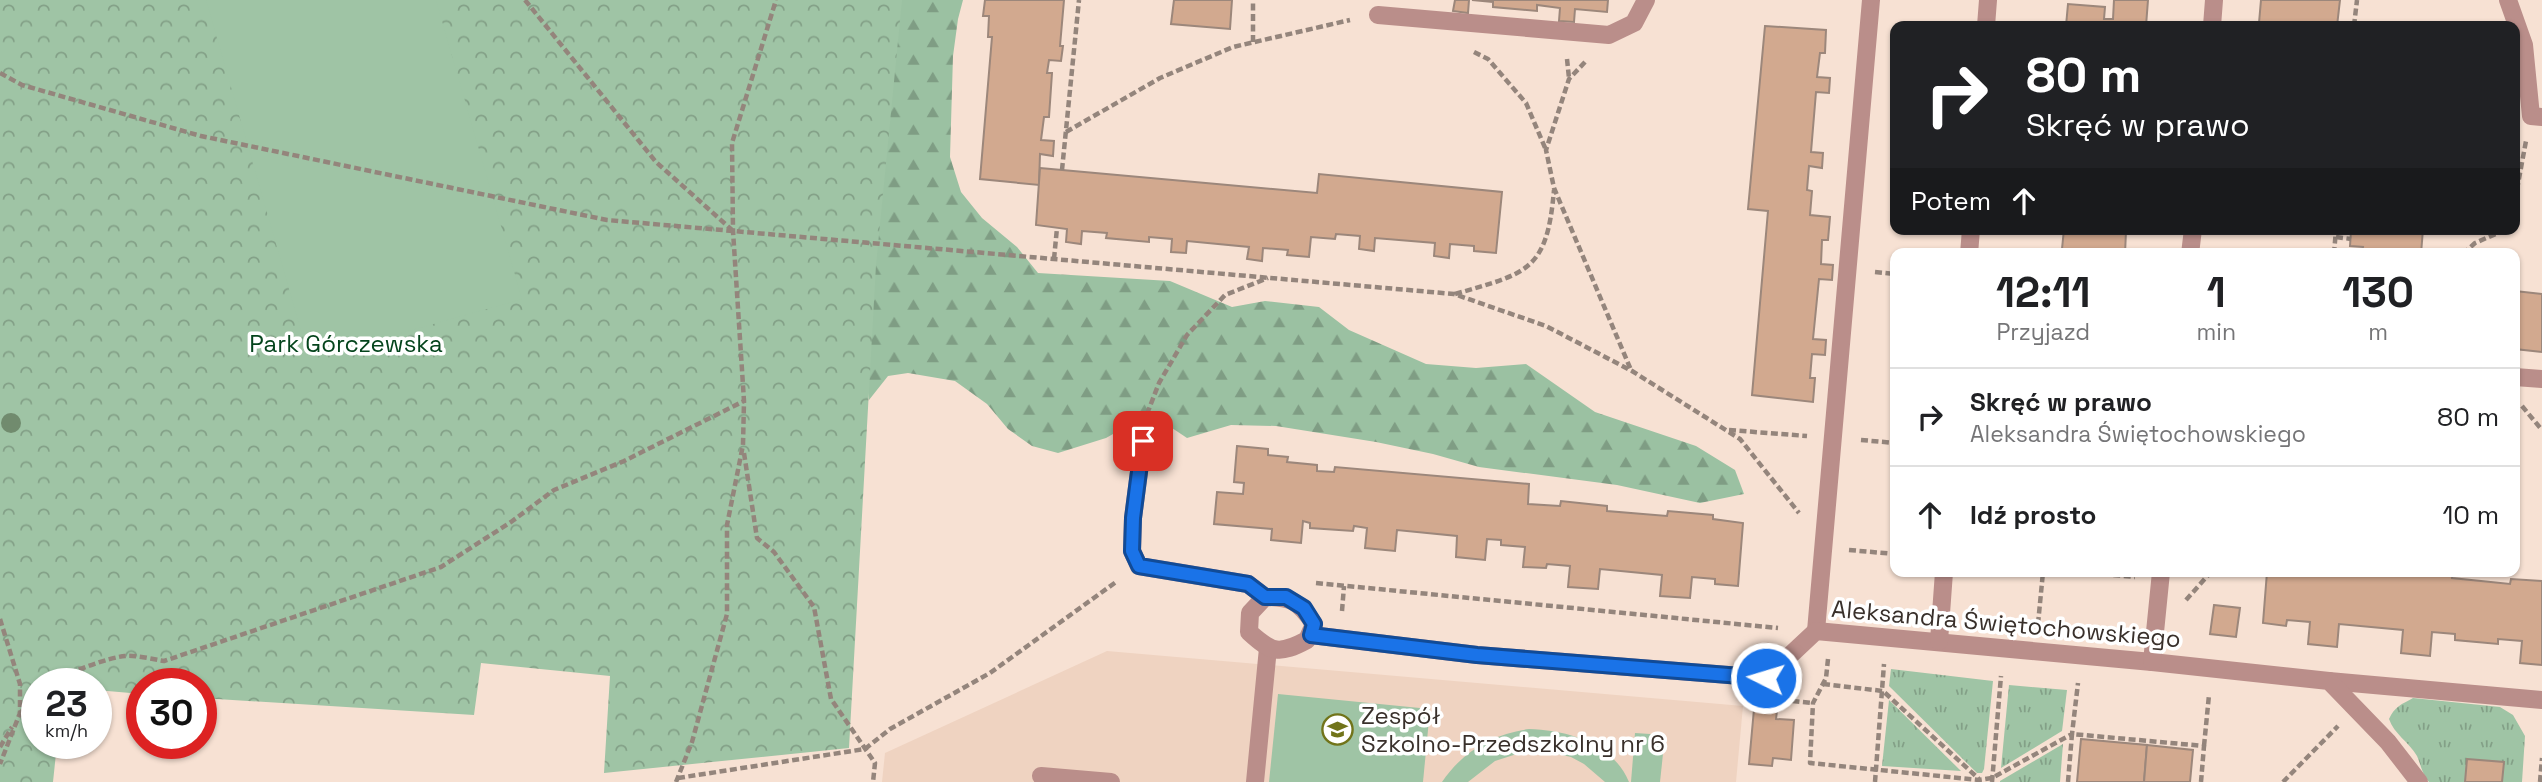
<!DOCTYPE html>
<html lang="pl">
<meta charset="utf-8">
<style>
:root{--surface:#fff;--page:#f2f2f2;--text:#202124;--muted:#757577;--line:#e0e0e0}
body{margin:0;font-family:"Space Grotesk",sans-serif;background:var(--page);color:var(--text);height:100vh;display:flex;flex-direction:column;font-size:26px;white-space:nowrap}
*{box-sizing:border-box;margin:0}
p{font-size:23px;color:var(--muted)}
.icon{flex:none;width:38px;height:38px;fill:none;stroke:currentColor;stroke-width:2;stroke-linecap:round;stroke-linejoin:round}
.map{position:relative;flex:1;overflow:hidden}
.sheet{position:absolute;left:1890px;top:248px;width:630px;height:329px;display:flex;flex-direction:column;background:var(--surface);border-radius:14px;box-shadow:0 2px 5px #0004}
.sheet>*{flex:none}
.hud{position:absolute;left:1890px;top:21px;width:630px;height:214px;border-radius:14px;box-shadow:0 2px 5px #0004;background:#202124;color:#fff;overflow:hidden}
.speed{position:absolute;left:21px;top:668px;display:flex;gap:14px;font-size:35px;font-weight:700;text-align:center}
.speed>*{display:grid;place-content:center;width:91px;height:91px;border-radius:50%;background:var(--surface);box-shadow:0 2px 5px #0004;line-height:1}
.speed small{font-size:18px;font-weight:400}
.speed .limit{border:10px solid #d22;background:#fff;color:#111}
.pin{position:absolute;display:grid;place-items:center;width:60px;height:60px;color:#fff;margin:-30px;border-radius:14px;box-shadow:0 4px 10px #0006}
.me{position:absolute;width:77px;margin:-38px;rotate:275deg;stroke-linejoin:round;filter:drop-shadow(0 0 5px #0008)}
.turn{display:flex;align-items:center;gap:24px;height:147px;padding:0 21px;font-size:32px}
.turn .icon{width:91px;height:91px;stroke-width:2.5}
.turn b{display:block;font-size:49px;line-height:60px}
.then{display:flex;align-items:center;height:66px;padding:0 21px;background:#0003;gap:14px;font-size:26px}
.eta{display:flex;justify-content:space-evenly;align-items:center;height:119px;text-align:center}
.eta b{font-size:42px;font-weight:800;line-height:49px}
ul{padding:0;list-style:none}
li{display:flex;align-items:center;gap:21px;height:98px;padding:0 21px;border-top:2px solid var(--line)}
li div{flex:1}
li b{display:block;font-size:26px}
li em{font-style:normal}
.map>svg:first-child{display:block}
.built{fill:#efd3c1}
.grass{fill:url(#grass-tufts)}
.forest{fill:url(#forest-firs)}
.park{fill:url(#park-crowns)}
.pitch{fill:#9fc4a5}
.building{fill:#d2a98f;stroke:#9c877b;stroke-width:2}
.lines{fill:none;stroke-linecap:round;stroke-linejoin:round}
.path{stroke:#94857c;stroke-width:4.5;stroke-dasharray:7 3.5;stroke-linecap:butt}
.lane{stroke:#ba8e8a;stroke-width:18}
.street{stroke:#ba8e8a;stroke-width:18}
.tree{fill:#718b6e}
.route-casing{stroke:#114b97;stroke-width:18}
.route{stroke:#1a73e8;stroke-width:12}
.labels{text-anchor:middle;stroke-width:7;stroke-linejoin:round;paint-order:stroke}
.park-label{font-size:24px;fill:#04441c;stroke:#fff}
.street-label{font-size:24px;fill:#39302b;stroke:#fff}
.poi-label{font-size:24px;fill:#39302b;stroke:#fff;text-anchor:start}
</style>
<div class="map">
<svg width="2542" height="782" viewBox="0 0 2542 782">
<defs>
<pattern id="grass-tufts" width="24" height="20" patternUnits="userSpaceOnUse" patternTransform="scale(1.75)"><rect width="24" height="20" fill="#9fc4a5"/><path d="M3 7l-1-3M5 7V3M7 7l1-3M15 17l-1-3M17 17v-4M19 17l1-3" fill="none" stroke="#83a087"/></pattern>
<pattern id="forest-firs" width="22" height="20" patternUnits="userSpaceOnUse" patternTransform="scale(1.75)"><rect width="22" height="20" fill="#9bc1a2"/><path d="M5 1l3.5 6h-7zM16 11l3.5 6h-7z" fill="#7f9d84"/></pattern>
<pattern id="park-crowns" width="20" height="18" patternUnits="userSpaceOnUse" patternTransform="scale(1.75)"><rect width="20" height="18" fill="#9fc4a5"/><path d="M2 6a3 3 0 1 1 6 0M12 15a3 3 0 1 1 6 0" fill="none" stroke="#83a087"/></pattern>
</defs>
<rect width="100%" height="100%" fill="#f7e1d3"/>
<!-- built -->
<polygon class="built" points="1107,651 1743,706 1736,782 882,782 885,753"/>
<!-- grass -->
<g class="grass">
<polygon points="1891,669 1993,681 1984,769 1982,773 1977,773 1889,686"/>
<polygon points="2009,685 2067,690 2062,731 2001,768"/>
<path d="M2413,698l87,9 13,8 12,21 -3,46h-93c-7,-8 -8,-17 -12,-26 -8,-14 -23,-22 -28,-37 5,-12 13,-15 24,-21z"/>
<polygon points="1889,700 1961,771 1882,766"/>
<polygon points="2063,744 2060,782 2000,782 2000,781"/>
</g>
<!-- forest -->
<polygon class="forest" points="820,0 963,0 958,19 953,56 950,157 961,192 982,218 1017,247 1038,273 1170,281 1232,307 1265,301 1319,307 1349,330 1426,364 1476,368 1526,364 1595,412 1696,446 1735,470 1744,494 1700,503 1617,485 1479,467 1433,454 1376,442 1276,426 1231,425 1187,438 1160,420 1136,421 1106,438 1058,453 1032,446 1008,429 987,404 955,381 908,373 888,376 869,400"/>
<!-- park -->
<polygon class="park" points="0,0 902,0 876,265 849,748 604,773 610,676 481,663 474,715 201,698 201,684 142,684 142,694 96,690 96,684 37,684 37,744 57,744 53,782 0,782"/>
<!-- pitch -->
<g class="pitch">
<polygon points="206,0 436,0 522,299 309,359"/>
<polygon points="1278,694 1430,709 1423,782 1269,782"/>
<path d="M1529,729c38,1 84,14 100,53h-24l-21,-18 -13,-7 -31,-7 -14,1 -31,10 -27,21h-26c21,-31 51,-48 87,-53z"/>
<polygon points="1635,733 1665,735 1660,782 1631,782"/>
</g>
<!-- building -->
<g class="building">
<polygon points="985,0 1064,0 1060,46 1063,46 1061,61 1049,60 1047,73 1052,73 1049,117 1044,117 1041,140 1054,141 1053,156 1040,154 1039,185 980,179 992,37 988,37 989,16 983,16"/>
<polygon points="1174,0 1232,0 1230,29 1171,24"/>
<polygon points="1455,0 1469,0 1468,13 1453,11"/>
<polygon points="1472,0 1608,0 1607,12 1575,9 1574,22 1559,21 1560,8 1537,5 1537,11 1493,7 1493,2"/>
<polygon points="2114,0 2148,0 2146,26 2066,26 2068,4 2105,7 2104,19 2113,19"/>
<polygon points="2261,0 2340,0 2337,26 2259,23"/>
<polygon points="1765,26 1826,30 1825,53 1820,53 1817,77 1830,78 1829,93 1816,92 1811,152 1823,153 1822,168 1809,166 1807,190 1812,191 1810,215 1830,217 1828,240 1822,240 1821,264 1833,265 1832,280 1819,279 1813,339 1826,340 1825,355 1812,354 1810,378 1815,378 1813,402 1752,395 1768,211 1748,209"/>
<polygon points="1040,168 1317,193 1319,174 1502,192 1496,253 1474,251 1474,246 1450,244 1449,258 1434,256 1435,243 1375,238 1374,251 1359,249 1360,236 1336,234 1335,239 1311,237 1309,257 1287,255 1288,250 1263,248 1262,261 1247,259 1249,247 1187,241 1186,253 1171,252 1172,239 1149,237 1149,242 1106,238 1107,233 1082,231 1081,244 1066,242 1067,229 1036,225"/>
<polygon points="2064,229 2121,229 2121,232 2126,231 2125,254 2082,254 2082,251 2062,249"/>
<polygon points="2364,229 2423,229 2421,254 2362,254 2363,247 2350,246 2351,231 2364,232"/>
<polygon points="2515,291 2542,294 2542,352 2515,349"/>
<polygon points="1237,446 1268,449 1268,455 1288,457 1287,462 1317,465 1317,471 1334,472 1335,467 1529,484 1528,504 1560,506 1561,501 1607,506 1607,511 1667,516 1668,511 1713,515 1713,519 1743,523 1738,586 1715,584 1715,579 1692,577 1690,598 1660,596 1662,575 1600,569 1598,589 1568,587 1570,566 1547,564 1546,568 1523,567 1525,547 1501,545 1501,540 1487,539 1485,560 1456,557 1457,536 1397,530 1395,551 1365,548 1367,528 1354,526 1353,531 1310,528 1310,523 1303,521 1301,543 1271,540 1272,529 1214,524 1217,492 1243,494 1244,483 1234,482"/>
<polygon points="2267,572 2405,574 2406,572 2441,572 2453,573 2452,578 2510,584 2511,579 2542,581 2542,665 2520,663 2522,641 2498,639 2498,644 2455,640 2455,634 2432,632 2430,656 2401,653 2403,630 2339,624 2337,647 2308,644 2310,622 2287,620 2286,626 2263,623"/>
<polygon points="2214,605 2240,608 2236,637 2210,634"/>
<polygon points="1754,709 1777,711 1776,719 1794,720 1791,760 1773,758 1772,766 1749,764"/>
<polygon points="2081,739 2147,745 2144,782 2077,782"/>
<polygon points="2147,745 2193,750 2190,782 2144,782"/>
<polygon points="2467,759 2504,762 2502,782 2465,782"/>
</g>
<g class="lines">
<!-- path -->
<g class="path">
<polyline points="525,0 656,162 732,230"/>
<polyline points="2354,26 2357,0"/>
<polyline points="1253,42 1253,0"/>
<polyline points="1474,52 1488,59 1526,103 1546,150"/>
<polyline points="1567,59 1569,78"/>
<polyline points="1585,62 1569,79 1546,150 1554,188 1631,370"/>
<polyline points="0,73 22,85 201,136 607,220 1454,294 1546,326 1632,371 1740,439 1799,513"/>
<polyline points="1066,132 1160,78 1233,47 1350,20"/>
<polyline points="1062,170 1079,0"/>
<polyline points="2515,200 2526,141"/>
<polyline points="2336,237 2351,239"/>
<polyline points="2334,254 2336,229"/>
<polyline points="2463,254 2475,243 2507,229"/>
<polyline points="1054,259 1057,228"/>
<polyline points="1875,272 1895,274"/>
<path d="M1455,294c73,-21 92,-23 99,-104"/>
<polyline points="2522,406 2542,430"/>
<polyline points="1147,414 1159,383 1187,335 1225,295 1268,278"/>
<polyline points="1729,430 1807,436"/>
<polyline points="1861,440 1895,443"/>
<polyline points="744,453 757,538 774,552 814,607 831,699 875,763 873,782"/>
<polyline points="1849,550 1895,554"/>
<polyline points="2082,572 2135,577"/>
<polyline points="1316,583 1778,628"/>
<polyline points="2186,600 2211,572"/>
<polyline points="1342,611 1344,586"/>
<polyline points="0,619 20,684 20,713 0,764"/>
<polyline points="2038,624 2043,572"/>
<polyline points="1828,659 1826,678 1813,703 1810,763 1979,780 1992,778 2072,734 2078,683"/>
<path d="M51,684c11,-10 59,-27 74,-28 12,-1 27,3 39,5l277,-94 70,-45 43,-32 70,-29 120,-60"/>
<polyline points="1823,684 1883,691 1979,779"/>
<polyline points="1782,700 1813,703"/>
<polyline points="19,714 37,697"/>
<polyline points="2204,746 2209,695"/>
<polyline points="0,747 12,727"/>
<polyline points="678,778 865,749 890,729 990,673 1116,582"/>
<polyline points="676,782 692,742 727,614 727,525 743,445 744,401 733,231 732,143 776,0"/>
<polyline points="1875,782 1884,664"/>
<polyline points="1992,782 2001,676"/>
<polyline points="2068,782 2072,734 2204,746 2201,782"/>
<polyline points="2283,782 2338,726"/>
<polyline points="2540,782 2542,758"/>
</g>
<!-- lane -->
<g class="lane">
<polyline points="2329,681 2542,700"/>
<polyline points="1041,776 1111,782"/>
<polyline points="1255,782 1268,648"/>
</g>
<!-- street -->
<g class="street">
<polyline points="2508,0 2524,45 2531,116 2542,117"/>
<polyline points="1378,15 1609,35 1634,23 1646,0"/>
<polyline points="1986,26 1988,0"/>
<polyline points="2212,26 2214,0"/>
<polyline points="1969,254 1971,229"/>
<polyline points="2190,254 2193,229"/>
<polyline points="2515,377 2542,379"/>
<polyline points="1143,441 1133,518 1132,551 1139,566 1248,584 1265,597"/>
<path d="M1265,597c26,0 34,4 49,27l-7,16c-28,15 -35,13 -58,-8l1,-19z"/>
<polyline points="1816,631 1871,0"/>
<polyline points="1311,635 1477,655 1766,678 1816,631 2152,662 2329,681 2388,742 2419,782"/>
<polyline points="1939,641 1944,572"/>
<polyline points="2152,662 2161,572"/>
</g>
</g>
<!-- trees -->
<circle class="tree" cx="11" cy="423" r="10"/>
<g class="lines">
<defs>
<polyline id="route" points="1143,441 1133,518 1132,551 1139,566 1248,584 1265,597 1286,597 1304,608 1314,624 1311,635 1477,655 1766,678"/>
</defs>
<!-- route casing -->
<use href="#route" class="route-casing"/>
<!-- route -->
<use href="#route" class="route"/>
</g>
<!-- icons -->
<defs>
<symbol id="school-ring" viewBox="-11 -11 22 22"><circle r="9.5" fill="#fff" stroke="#71741a" stroke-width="1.5"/><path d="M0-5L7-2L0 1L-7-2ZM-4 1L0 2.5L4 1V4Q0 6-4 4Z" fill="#71741a"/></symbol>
</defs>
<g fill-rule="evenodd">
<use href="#school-ring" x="1320" y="712" width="35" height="35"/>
</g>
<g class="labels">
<!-- park labels -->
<g class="park-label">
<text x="346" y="352">Park Górczewska</text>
</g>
<!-- street labels -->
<g class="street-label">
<text transform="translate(2006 624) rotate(5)" y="8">Aleksandra Świętochowskiego</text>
</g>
<!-- poi labels -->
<g class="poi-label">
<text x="1361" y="724">Zespół<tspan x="1361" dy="28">Szkolno-Przedszkolny nr 6</tspan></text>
</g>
</g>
</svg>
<div class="speed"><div>23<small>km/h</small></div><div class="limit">30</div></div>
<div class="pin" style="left:1143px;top:441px;background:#d93025"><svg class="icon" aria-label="arrive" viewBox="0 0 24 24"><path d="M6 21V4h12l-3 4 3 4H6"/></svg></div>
<svg class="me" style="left:1766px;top:678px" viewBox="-20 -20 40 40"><circle r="17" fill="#1a73e8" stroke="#fff" stroke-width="3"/><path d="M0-11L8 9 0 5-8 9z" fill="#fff"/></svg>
<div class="hud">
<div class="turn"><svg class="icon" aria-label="right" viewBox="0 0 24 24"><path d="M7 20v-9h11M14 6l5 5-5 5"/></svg><div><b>80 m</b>Skręć w prawo</div></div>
<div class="then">Potem<svg class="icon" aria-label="ahead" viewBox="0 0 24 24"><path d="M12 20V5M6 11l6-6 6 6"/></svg></div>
</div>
<section class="sheet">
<div class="eta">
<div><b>12:11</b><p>Przyjazd</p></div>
<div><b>1</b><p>min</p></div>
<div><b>130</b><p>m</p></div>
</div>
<ul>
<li><svg class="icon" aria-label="right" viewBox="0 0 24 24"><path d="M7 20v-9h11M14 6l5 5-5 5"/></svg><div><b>Skręć w prawo</b><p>Aleksandra Świętochowskiego</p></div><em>80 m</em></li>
<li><svg class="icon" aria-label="ahead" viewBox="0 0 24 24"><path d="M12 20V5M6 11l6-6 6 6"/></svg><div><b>Idź prosto</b></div><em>10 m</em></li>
</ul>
</section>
</div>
